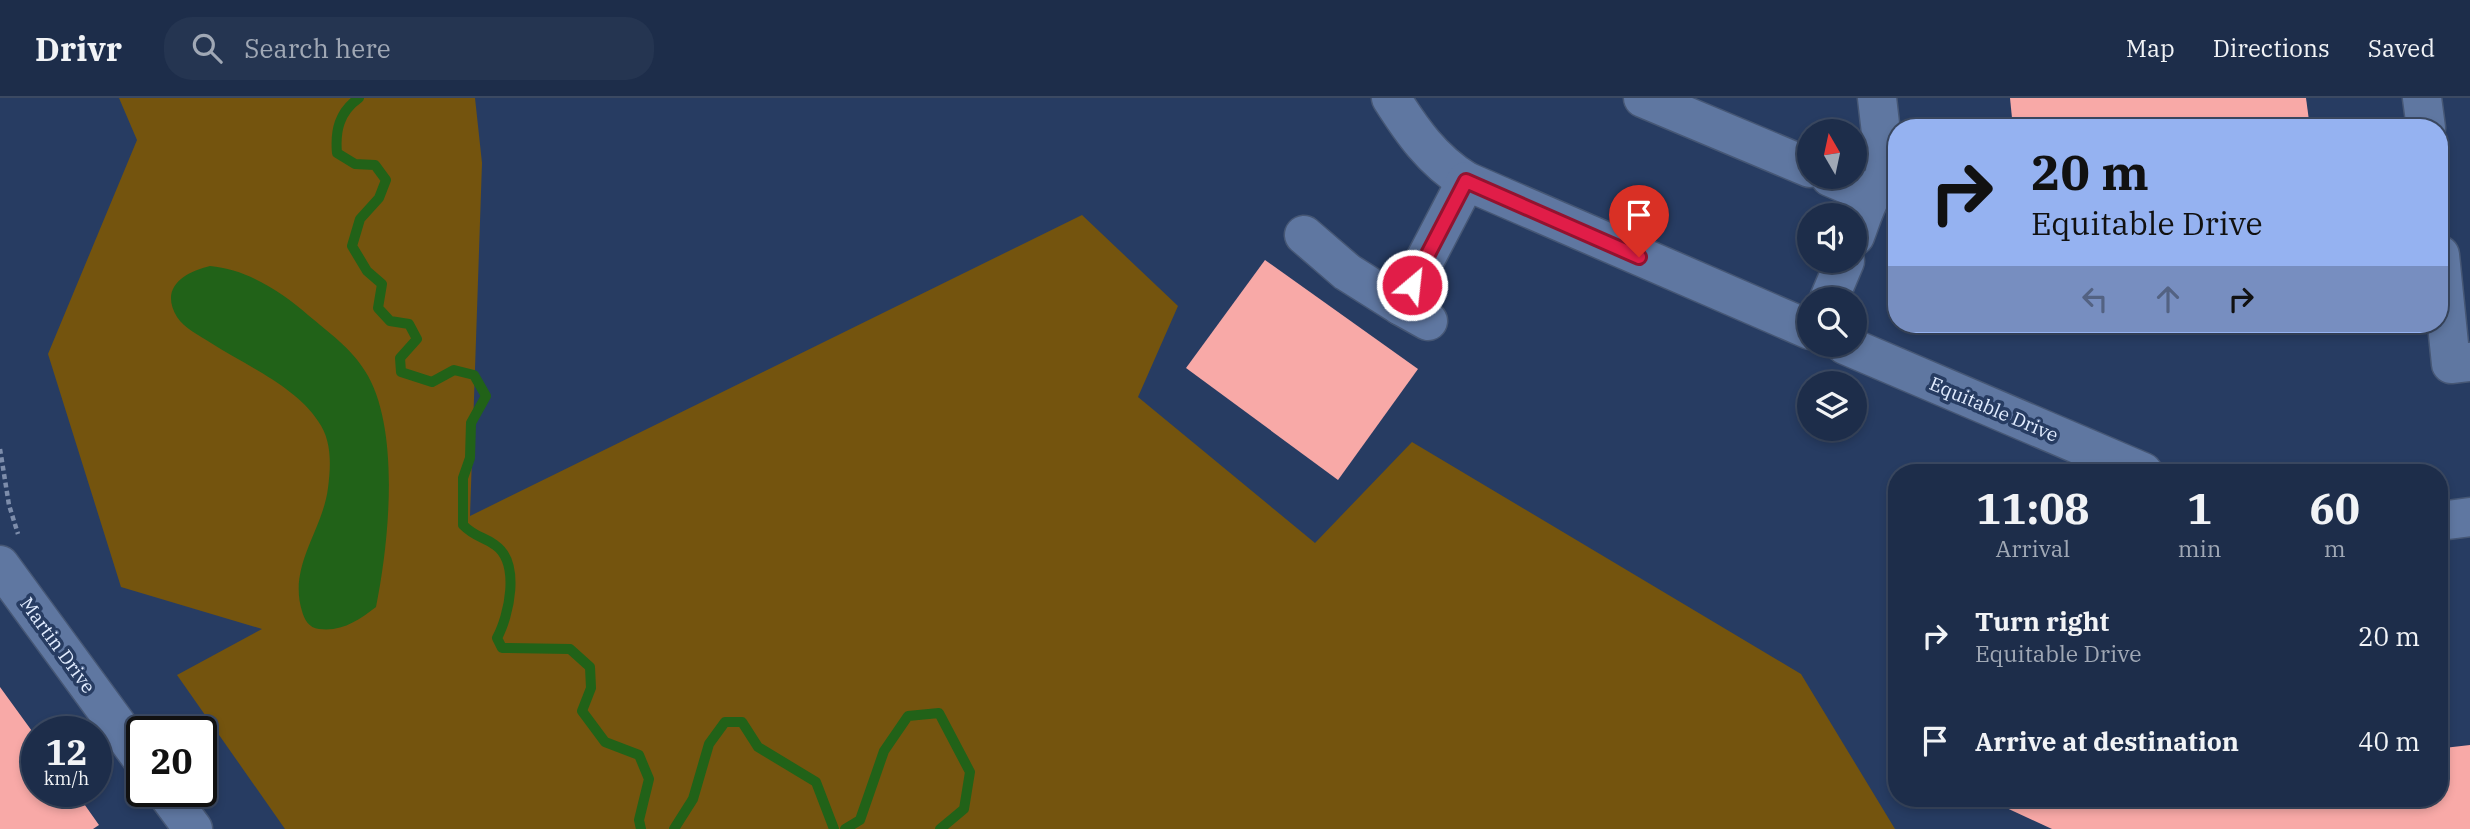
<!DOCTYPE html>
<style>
:root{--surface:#1d2d4a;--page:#253551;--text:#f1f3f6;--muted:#a0a8b5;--line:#3b4962}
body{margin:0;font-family:"IBM Plex Serif",serif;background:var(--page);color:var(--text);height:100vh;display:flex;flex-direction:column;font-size:26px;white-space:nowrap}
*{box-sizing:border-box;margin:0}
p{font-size:23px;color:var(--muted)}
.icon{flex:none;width:38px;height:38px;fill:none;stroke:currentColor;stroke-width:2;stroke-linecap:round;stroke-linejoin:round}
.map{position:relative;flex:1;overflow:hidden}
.drawer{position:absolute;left:1888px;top:366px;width:560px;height:343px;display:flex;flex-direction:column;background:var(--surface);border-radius:28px;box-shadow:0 4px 10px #0003,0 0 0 2px var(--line)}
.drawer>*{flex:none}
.hud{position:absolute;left:1888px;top:21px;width:560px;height:214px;border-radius:28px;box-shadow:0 4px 10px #0003,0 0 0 2px var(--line);background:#95b2f1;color:#111;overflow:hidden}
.needle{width:46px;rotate:351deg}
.controls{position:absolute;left:1797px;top:21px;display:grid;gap:14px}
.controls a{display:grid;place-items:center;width:70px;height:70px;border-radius:50%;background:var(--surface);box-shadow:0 4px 10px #0003,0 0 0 2px var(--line);font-size:35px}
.speed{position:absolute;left:21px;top:618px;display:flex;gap:14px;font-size:35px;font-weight:700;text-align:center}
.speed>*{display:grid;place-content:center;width:91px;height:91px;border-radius:50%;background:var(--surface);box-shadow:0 4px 10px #0003,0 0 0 2px var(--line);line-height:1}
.speed small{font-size:18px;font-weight:400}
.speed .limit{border:4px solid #111;border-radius:10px;background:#fff;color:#111}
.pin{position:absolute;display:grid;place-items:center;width:60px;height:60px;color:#fff;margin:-72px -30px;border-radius:50% 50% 50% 0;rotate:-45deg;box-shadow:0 0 7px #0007}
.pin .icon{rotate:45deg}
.me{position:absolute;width:77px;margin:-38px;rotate:28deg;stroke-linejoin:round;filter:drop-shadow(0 0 5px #0008)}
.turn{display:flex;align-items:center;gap:24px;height:147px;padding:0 28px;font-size:32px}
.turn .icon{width:91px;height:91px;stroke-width:2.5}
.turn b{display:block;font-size:49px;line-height:60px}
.lanes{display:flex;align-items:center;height:66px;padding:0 28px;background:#0003;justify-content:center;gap:35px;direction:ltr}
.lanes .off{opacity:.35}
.eta{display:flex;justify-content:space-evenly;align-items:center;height:119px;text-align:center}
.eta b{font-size:42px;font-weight:700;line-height:49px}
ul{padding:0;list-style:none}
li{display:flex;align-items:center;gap:21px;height:105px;padding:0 28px}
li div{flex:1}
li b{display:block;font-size:26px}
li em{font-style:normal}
header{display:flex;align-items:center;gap:42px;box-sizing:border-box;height:98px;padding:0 35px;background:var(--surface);border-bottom:2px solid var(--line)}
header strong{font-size:33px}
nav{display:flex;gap:38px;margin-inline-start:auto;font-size:24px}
.search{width:490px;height:63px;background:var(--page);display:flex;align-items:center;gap:18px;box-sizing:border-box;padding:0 24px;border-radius:28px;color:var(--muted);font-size:26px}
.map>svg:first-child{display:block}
.green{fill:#74540e}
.water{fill:#216218}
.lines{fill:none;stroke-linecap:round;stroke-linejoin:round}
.stream{stroke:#216218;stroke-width:10}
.building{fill:#f8a9a7}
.minor-casing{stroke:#465775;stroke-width:41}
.path{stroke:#7d8dab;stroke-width:4.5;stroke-dasharray:5 3.5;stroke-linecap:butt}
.minor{stroke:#5f77a1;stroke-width:38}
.route-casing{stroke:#92132f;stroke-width:18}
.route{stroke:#e11d48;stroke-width:12}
.labels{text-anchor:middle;stroke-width:7;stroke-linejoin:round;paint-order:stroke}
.street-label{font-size:19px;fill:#e1ecff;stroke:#273c62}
</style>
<header>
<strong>Drivr</strong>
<div class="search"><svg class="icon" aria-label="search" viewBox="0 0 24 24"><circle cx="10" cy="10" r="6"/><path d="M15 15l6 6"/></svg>Search here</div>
<nav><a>Map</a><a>Directions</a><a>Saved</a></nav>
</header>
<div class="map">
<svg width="2470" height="731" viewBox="0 0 2470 731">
<rect width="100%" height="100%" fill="#273c62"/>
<!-- green -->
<polygon class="green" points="119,0 475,0 482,65 470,418 1082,117 1178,208 1138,299 1315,445 1412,344 1801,576 1895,731 285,731 177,577 262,531 121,489 48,256 137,42"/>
<!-- water -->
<path class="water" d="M210,168c36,3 71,25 98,49 19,16 44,34 57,56 36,56 24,172 11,236 -17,13 -34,25 -57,22 -10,-1 -15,-10 -17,-18 -14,-45 21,-81 26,-123 3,-23 4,-48 -10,-67 -23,-35 -73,-56 -107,-78 -11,-7 -27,-15 -34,-26 -18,-30 8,-45 33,-51z"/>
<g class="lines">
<!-- stream -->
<g class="stream">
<path d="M359,0c-20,14 -24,33 -22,55l18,11 20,1 11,15 -7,18 -19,21 -8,27 15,25 15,13 -4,24 12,13 19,3 8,15 -17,19 1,14 31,10 22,-12 20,5 12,21 -15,27 -1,35 -7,20v47c13,13 20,11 32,20 26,18 14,71 2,93l5,10 68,1 20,18 1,21 -9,23 23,31 34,13 10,24 -10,41 2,9"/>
<polyline points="674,731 693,701 709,646 725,624 742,624 758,649 816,684 834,731"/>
<polyline points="845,731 860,722 884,653 908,618 939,615 970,674 964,711 940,731"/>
</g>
</g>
<!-- building -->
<g class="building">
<polygon points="2010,0 2306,0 2310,30 2013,30"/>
<polygon points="1265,162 1418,271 1338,382 1186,270"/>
<polygon points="0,589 37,640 37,693 75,693 99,727 93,731 0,731"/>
<polygon points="1897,608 1897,632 1888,628"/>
<polygon points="2440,621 2444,650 2470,647 2470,731 2052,731 1985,700 2440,700"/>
</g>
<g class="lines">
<defs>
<g id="minor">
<path d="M1391,0c21,33 41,62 75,83l344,149"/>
<polyline points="1643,0 1810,70"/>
<polyline points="1877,0 1886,78"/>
<polyline points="2422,0 2426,30"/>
<polyline points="1830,79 1872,97"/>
<polyline points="1304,137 1347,174 1401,208"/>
<path d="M1855,138c9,-23 16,-56 42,-64"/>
<polyline points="2440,157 2451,266 2470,264"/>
<polyline points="1829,201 1845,163"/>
<polyline points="1428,223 1401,208 1466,83"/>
<polyline points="1845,247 2143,374"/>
<polyline points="2440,423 2470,419"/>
<polyline points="0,467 142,661"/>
<polyline points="165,693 193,731"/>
</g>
</defs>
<!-- minor casing -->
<use href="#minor" class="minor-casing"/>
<!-- path -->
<polyline class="path" points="0,351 9,407 18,436"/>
<!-- minor -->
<use href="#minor" class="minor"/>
</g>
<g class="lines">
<defs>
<polyline id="route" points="1412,187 1466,83 1639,159"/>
</defs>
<!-- route casing -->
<use href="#route" class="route-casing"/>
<!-- route -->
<use href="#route" class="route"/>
</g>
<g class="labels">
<!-- street labels -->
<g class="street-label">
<text transform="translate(1994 311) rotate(23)" y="7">Equitable Drive</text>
<text transform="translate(58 547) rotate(54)" y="7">Martin Drive</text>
</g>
</g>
</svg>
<div class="controls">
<a><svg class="needle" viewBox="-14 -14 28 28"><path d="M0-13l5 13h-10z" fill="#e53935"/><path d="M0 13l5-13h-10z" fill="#a0a8b5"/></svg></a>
<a><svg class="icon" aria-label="sound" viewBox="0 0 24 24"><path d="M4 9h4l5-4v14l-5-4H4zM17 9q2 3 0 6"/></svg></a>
<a><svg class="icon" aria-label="search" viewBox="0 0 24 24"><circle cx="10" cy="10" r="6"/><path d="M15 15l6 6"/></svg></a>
<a><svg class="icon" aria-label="layers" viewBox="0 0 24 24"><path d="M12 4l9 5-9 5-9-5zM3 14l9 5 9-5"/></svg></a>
</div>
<div class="speed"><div>12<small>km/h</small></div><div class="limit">20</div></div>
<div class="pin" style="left:1639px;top:159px;background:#d93025"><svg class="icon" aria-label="arrive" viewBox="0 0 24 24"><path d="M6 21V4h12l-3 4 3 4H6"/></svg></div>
<svg class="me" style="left:1412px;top:187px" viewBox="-20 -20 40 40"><circle r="17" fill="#e11d48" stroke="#fff" stroke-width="3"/><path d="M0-11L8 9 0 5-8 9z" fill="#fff"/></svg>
<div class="hud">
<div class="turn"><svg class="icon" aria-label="right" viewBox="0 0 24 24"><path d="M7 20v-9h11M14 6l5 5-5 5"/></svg><div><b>20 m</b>Equitable Drive</div></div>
<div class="lanes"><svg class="icon off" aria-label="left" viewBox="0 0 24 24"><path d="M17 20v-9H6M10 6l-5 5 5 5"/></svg><svg class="icon off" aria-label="ahead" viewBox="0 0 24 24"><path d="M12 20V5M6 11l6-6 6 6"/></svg><svg class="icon" aria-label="right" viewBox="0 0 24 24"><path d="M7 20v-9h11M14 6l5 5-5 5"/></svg></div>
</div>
<section class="drawer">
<div class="eta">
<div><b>11:08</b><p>Arrival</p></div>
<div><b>1</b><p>min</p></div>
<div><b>60</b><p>m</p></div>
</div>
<ul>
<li><svg class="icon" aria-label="right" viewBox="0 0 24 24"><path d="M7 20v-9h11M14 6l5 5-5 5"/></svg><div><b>Turn right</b><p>Equitable Drive</p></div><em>20 m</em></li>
<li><svg class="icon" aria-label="arrive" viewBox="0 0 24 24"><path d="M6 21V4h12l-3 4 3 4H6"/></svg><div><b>Arrive at destination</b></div><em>40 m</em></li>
</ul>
</section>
</div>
